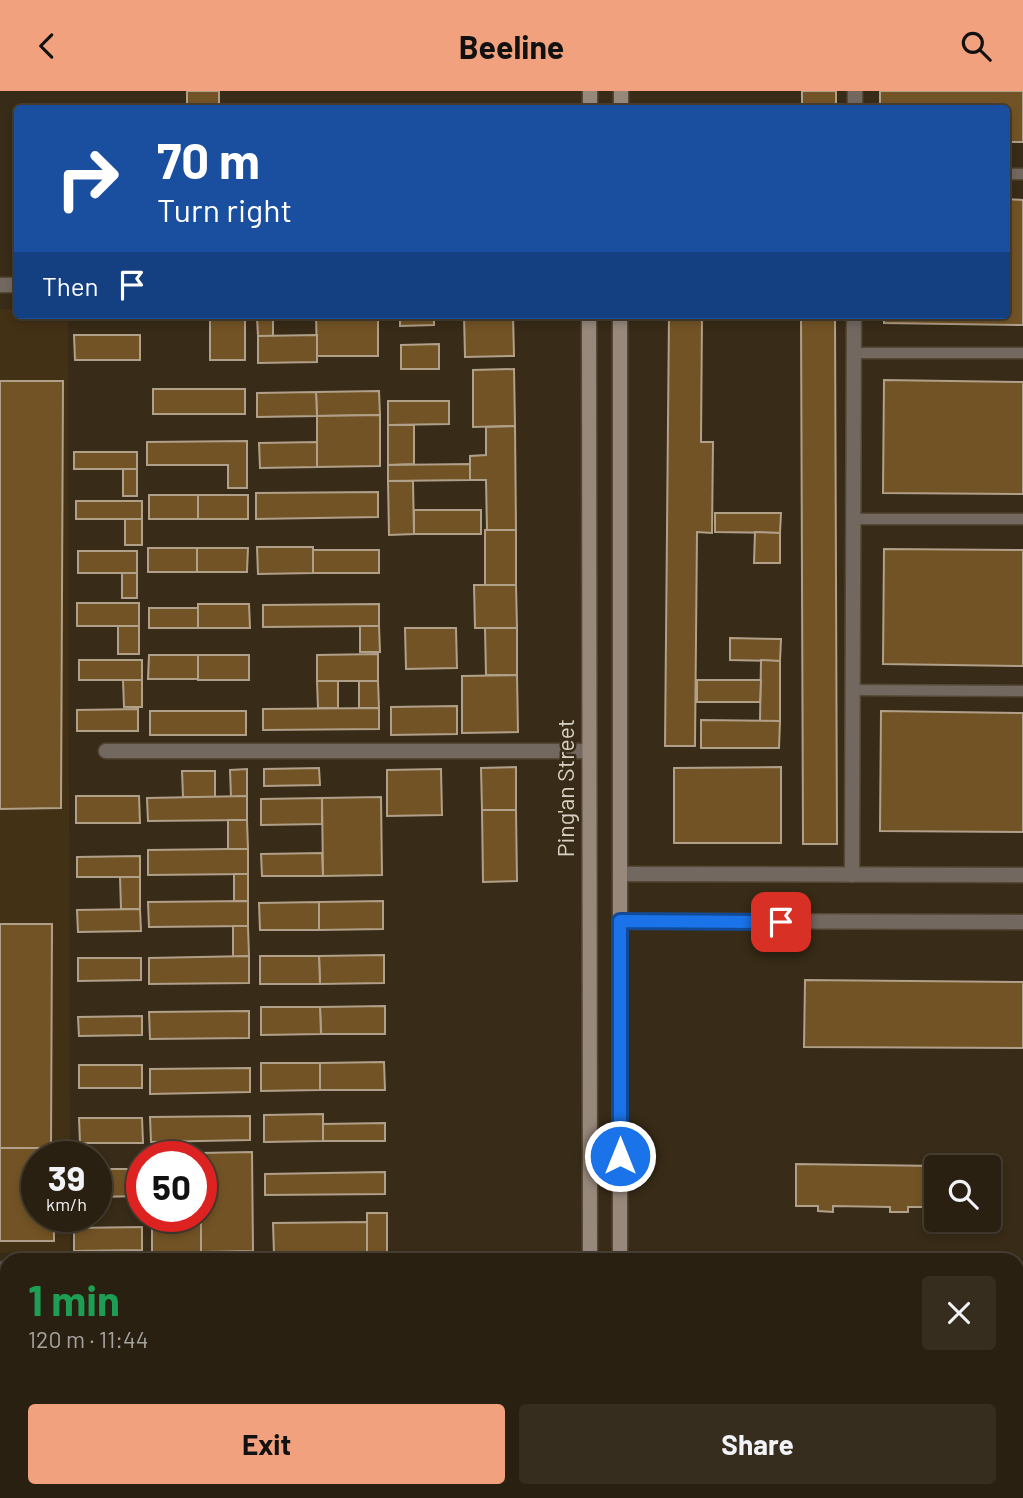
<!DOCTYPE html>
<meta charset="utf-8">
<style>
:root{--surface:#2a2011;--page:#362d1f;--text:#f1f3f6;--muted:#a5a39f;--line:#463e31;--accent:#f1a17d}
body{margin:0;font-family:Barlow,sans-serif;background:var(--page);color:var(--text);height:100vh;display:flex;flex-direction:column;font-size:26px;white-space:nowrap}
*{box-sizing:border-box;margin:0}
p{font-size:23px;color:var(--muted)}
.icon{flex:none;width:38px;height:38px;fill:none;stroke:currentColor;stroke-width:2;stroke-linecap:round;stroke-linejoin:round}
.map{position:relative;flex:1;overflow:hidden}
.details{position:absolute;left:0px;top:1162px;width:1024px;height:245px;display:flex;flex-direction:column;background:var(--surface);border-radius:21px 21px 0 0;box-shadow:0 4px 10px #0003,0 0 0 2px var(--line)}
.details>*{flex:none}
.banner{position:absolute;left:14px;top:14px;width:996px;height:214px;border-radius:7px;box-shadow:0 4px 10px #0003,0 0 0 2px var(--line);background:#1a4fa0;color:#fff;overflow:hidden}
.fabs{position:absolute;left:924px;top:1064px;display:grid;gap:14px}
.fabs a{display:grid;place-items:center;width:77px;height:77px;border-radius:7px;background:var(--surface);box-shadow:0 4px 10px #0003,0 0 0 2px var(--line);font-size:35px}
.speed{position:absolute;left:21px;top:1050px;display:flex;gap:14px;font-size:35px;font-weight:700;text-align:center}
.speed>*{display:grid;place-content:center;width:91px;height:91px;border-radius:50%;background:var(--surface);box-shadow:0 4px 10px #0003,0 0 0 2px var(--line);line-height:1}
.speed small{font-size:18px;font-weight:400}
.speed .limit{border:10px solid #d22;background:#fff;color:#111}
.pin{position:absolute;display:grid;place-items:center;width:60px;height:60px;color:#fff;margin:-30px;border-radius:14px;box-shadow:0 4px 10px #0006}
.me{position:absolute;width:77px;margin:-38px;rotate:0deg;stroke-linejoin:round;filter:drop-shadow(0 0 5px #0008)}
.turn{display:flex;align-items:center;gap:24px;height:147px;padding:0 28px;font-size:32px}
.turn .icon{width:91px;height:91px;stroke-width:2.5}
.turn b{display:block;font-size:49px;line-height:60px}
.then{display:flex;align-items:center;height:66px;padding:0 28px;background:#0003;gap:14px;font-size:26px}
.round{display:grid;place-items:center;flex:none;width:74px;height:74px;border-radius:7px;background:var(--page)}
.head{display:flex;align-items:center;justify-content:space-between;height:119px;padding:0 28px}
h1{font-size:42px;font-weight:700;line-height:52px;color:#1e9e55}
.button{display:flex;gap:14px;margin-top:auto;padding:14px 28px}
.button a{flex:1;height:80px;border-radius:7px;background:var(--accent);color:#111;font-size:28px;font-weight:700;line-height:80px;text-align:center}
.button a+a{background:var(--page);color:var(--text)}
header{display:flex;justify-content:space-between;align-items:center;height:91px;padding:0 28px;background:var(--accent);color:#111;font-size:32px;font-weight:700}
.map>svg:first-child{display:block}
.built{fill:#433116}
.building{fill:#725325;stroke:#b1a089;stroke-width:2}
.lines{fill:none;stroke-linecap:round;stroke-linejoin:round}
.service-casing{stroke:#554936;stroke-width:13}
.minor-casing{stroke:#554936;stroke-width:17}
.tertiary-casing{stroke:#554936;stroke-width:17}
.secondary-casing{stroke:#554936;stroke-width:17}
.service{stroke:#726860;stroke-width:10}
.minor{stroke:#726860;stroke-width:14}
.tertiary{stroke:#726860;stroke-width:14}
.secondary{stroke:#98887c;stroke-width:14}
.route-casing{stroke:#114b97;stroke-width:18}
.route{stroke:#1a73e8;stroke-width:12}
.labels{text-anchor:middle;stroke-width:5;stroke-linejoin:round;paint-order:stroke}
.street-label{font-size:23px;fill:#d9d0c4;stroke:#382b17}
</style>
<header><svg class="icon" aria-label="back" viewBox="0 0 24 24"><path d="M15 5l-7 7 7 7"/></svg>Beeline<svg class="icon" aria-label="search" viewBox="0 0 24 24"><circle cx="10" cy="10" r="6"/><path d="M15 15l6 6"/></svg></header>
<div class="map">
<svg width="1023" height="1407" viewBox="0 0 1023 1407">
<rect width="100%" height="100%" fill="#382b17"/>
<!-- built -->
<polygon class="built" points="0,218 17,218 18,224 68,224 70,1066 37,1066 37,1125 70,1125 70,1163 0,1162"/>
<!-- building -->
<g class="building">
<rect x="187" y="0" width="32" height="18"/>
<rect x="802" y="0" width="34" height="18"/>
<polygon points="880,0 1023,0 1023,51 1006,51 1006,18 880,18"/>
<polygon points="1006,108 1023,109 1023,234 884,232 884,224 1006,224"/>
<rect x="210" y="224" width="35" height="45"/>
<polygon points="316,224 378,224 378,265 317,265"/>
<polygon points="400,224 434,224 434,234 400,235"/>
<polygon points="464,224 513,224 514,265 465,266"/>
<polygon points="669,224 702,224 701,351 713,351 712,442 697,441 695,655 665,655"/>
<polygon points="801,224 835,224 837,753 803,753"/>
<polygon points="273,225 273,245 258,245 257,226"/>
<polygon points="74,244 140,244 140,269 75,269"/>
<polygon points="317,244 317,271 258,272 258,245"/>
<polygon points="439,253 439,278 401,278 401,254"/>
<polygon points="514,278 515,335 473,336 473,279"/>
<polygon points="884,289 1023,291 1023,403 883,402"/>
<polygon points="0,290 63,290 61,717 0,718"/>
<rect x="153" y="298" width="92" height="25"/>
<polygon points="379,300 380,324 317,325 316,301"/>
<polygon points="316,301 317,325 257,326 257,302"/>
<polygon points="388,310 449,310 449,333 388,334"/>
<polygon points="380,324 380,375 317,376 317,325"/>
<polygon points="388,334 414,334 414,373 388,374"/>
<polygon points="515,335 516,439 487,439 486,389 470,389 470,365 486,364 486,336"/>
<polygon points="247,350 247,397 228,397 228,374 147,374 147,351"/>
<polygon points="317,351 317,376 260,377 259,352"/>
<rect x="74" y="361" width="63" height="17"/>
<polygon points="470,373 470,389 388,390 388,374"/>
<rect x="123" y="378" width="14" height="27"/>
<polygon points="388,390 413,390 414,443 389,444"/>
<polygon points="378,401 378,426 256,428 256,402"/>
<rect x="149" y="404" width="49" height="24"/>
<rect x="198" y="404" width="50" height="24"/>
<rect x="76" y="410" width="66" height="18"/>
<rect x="414" y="419" width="67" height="24"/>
<polygon points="715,422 781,422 780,442 715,441"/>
<rect x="125" y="428" width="17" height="26"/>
<rect x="485" y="439" width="31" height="55"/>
<polygon points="755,441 780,442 780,472 754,472"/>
<polygon points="257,456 313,456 313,482 258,483"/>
<rect x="148" y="457" width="49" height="24"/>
<polygon points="197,457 248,457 247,481 197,481"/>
<polygon points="884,458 1023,459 1023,575 883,573"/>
<rect x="313" y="459" width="66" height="23"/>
<rect x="78" y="460" width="59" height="22"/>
<rect x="122" y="482" width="15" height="25"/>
<polygon points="474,494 516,494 517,537 475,537"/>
<rect x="77" y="512" width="62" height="23"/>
<polygon points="198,513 249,513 250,537 198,537"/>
<polygon points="379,513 379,535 263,536 263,514"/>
<rect x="149" y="517" width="49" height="20"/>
<rect x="118" y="535" width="21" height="28"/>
<polygon points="360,535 379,535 380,561 360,561"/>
<polygon points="405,537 456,537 457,577 406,578"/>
<polygon points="485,537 517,537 517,584 486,584"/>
<polygon points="730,547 781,548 780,570 730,569"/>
<polygon points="378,563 378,590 317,590 317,564"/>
<polygon points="149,564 198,564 198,588 148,588"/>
<rect x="198" y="564" width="51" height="25"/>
<rect x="79" y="569" width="63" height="20"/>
<polygon points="761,569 780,570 780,630 760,630"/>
<polygon points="517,584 518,641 462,642 462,585"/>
<polygon points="123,589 142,589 142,616 124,616"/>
<polygon points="697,589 761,589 760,611 697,611"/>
<polygon points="317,590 338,590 338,617 318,617"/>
<polygon points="359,590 378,590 379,617 359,617"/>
<polygon points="457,615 457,643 391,644 391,616"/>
<polygon points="379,617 379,638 263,639 263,618"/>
<polygon points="138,618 138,640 77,640 77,619"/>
<rect x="150" y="620" width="96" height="24"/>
<polygon points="881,620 1023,622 1023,741 880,740"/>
<polygon points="701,629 780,630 779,657 701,657"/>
<polygon points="516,676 516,719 482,719 481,677"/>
<polygon points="781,676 781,752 674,752 674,677"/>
<polygon points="319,677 320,694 264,695 264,678"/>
<polygon points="247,678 247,705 231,706 230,679"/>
<polygon points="441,678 442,724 387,725 387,679"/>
<polygon points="182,680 215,680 215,706 183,706"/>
<polygon points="76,705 139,705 140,732 76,732"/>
<polygon points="247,705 247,729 148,730 147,707"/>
<polygon points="381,706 382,784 323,785 322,707"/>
<polygon points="322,707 322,733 261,734 261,708"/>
<polygon points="482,719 516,719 517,790 483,791"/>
<polygon points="228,729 247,729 248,758 228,758"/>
<polygon points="228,758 248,758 248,783 148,784 148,759"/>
<polygon points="322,762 323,785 262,785 261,763"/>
<polygon points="140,765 140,786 77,786 77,766"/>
<rect x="234" y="783" width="14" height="27"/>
<polygon points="120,786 140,786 140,818 121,818"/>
<polygon points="248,810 248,835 149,836 148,811"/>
<polygon points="383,810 383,838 319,839 319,811"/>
<polygon points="319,811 319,839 260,839 259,812"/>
<polygon points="140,818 141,840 78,841 77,819"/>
<polygon points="0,833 52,833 51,1057 0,1057"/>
<polygon points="233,835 248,835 249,865 233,866"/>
<polygon points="384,864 384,892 320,893 319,865"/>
<polygon points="249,865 249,892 149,893 149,867"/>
<polygon points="260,865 319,865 320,893 260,893"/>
<polygon points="78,867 141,867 141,889 78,890"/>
<polygon points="805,889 1023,891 1023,957 804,956"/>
<polygon points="385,915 385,943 321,943 320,916"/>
<polygon points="261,916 320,916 321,943 261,944"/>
<polygon points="249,920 249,947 150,948 149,921"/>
<polygon points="142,925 142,944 79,945 78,926"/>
<polygon points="384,971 385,999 320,999 320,972"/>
<polygon points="261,972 320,972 320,999 261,1000"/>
<rect x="79" y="974" width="63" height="23"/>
<polygon points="250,977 250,1001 150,1003 150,978"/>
<polygon points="323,1023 323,1050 264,1051 264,1024"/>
<polygon points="250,1025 250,1049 151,1051 150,1026"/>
<polygon points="79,1027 142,1027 143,1052 80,1052"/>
<polygon points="385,1032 385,1050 323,1050 323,1033"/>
<polygon points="0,1057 55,1057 55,1066 37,1066 37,1125 54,1125 54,1150 0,1150"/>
<polygon points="252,1061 253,1160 201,1161 200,1062"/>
<polygon points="796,1073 939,1075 936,1116 908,1116 908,1121 890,1121 890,1116 833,1115 833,1121 818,1120 818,1115 796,1115"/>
<polygon points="96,1078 141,1078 141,1105 96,1106"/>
<polygon points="385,1081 385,1103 265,1104 265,1083"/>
<rect x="367" y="1122" width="20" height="40"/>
<polygon points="201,1130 201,1161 152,1162 152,1131"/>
<polygon points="367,1131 367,1162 274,1163 273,1132"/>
<polygon points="142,1136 142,1159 74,1160 74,1137"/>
</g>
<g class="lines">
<defs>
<g id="service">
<polyline points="1006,83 1023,83"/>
<polyline points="854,262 1023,262"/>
<polyline points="853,428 1023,428"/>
<polyline points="852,599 1023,600"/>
</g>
<g id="minor">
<polyline points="855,18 855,0"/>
<polyline points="106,660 588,660"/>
<polyline points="620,783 1023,784"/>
<polyline points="852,784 854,224"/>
<polyline points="620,830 1023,831"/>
<polyline points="0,1178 7,1178"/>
</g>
<polyline id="tertiary" points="0,194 18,194"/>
<g id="secondary">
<polyline points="590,18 590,0"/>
<polyline points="621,18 621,0"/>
<polyline points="589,224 590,1169"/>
<polyline points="620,224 620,1169"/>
<polyline points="590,1400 590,1407"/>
<polyline points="621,1400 621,1407"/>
</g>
</defs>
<!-- service casing -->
<use href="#service" class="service-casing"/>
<!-- minor casing -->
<use href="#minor" class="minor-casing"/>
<!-- tertiary casing -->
<use href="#tertiary" class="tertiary-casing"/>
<!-- secondary casing -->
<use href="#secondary" class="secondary-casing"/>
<!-- service -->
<use href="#service" class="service"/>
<!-- minor -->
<use href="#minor" class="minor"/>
<!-- tertiary -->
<use href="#tertiary" class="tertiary"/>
<!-- secondary -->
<use href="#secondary" class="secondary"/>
</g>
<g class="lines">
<defs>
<polyline id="route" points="620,1065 620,830 781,831"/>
</defs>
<!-- route casing -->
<use href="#route" class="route-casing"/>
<!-- route -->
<use href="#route" class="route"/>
</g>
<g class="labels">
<!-- street labels -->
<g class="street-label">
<text transform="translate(566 697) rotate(-90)" y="8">Ping'an Street</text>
</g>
</g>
</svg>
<div class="fabs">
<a><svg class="icon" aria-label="search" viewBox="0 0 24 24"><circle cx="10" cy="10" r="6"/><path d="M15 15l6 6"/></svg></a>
</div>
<div class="speed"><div>39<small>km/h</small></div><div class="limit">50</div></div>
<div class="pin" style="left:781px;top:831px;background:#d93025"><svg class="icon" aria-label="arrive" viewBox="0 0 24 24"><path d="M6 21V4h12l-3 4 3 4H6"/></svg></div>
<svg class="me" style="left:620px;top:1065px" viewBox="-20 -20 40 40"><circle r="17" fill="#1a73e8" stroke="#fff" stroke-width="3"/><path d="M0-11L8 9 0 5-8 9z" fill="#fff"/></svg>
<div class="banner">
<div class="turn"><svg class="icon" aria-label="right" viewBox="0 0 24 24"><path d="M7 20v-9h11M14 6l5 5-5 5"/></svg><div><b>70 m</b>Turn right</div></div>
<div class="then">Then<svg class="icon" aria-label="arrive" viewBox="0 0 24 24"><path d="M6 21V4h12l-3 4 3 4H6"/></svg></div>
</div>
<section class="details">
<div class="head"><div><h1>1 min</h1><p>120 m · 11:44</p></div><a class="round"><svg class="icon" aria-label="close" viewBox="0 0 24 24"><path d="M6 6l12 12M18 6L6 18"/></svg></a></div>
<div class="button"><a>Exit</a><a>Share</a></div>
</section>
</div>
